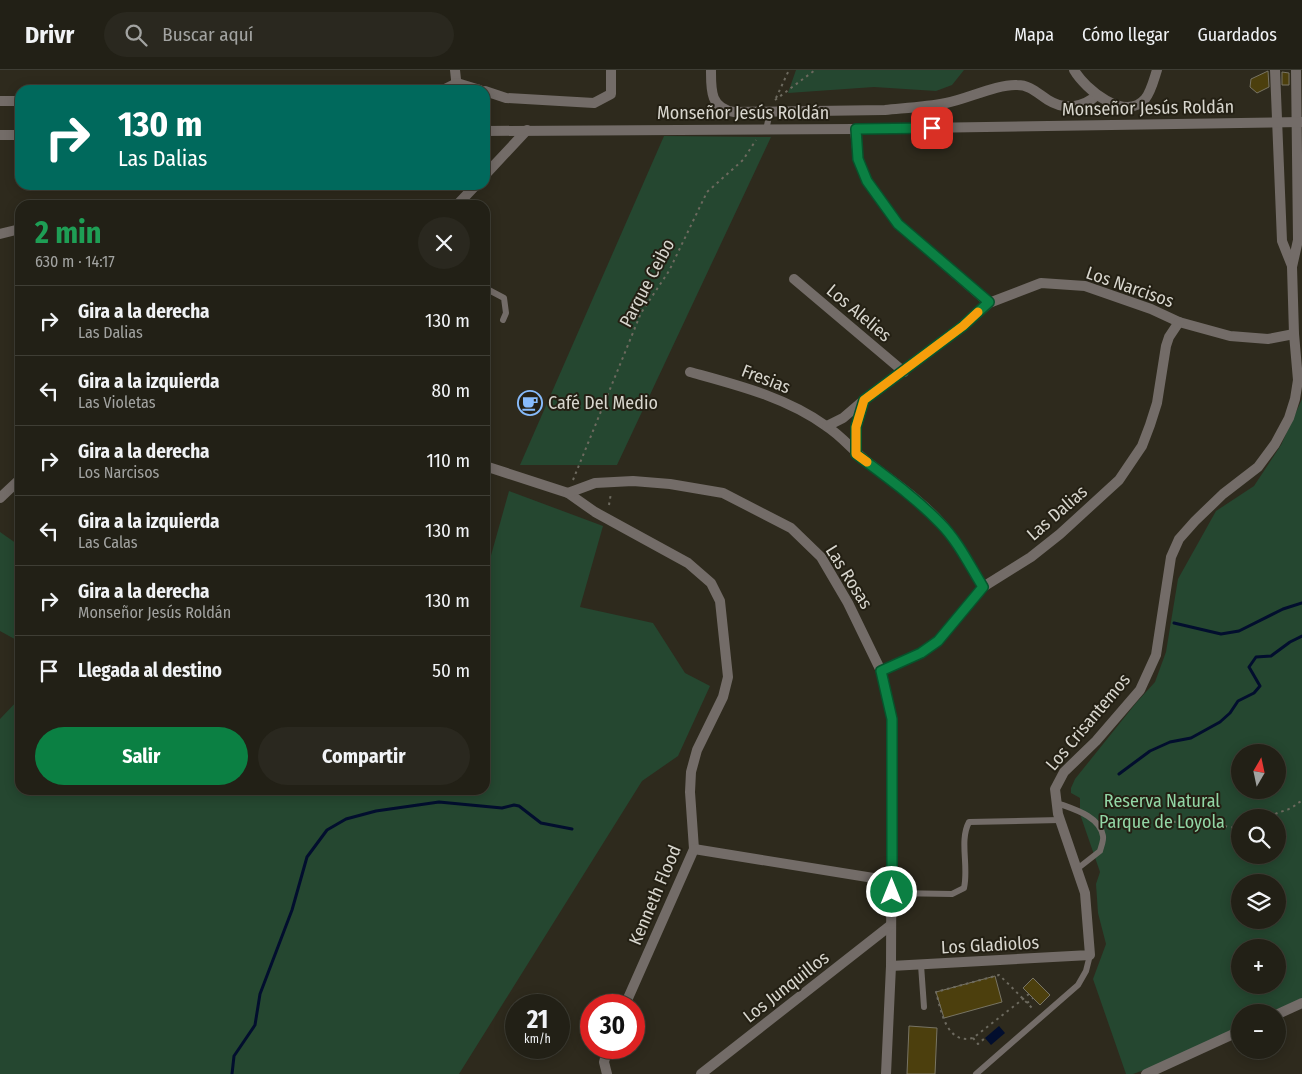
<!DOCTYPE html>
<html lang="es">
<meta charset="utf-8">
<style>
:root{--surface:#222016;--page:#2a281f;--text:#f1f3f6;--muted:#a2a3a1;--line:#3f3e35;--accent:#0b8043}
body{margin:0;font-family:"Fira Sans Condensed",sans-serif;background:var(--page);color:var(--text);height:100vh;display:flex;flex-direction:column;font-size:19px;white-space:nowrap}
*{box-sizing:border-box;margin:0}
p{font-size:16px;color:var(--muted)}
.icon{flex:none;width:28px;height:28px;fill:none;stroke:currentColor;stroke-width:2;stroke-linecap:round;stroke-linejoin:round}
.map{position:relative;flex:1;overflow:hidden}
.panel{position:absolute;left:15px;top:130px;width:475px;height:595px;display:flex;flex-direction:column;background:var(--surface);border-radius:15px;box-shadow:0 2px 12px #0003,0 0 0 1px var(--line)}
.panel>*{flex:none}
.hud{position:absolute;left:15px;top:15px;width:475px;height:105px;border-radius:15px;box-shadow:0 2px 12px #0003,0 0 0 1px var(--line);background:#00695c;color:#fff;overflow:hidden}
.needle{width:32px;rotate:9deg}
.fabs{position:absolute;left:1231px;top:674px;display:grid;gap:10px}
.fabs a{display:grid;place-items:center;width:55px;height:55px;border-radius:50%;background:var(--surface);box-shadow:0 2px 12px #0003,0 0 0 1px var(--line);font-size:25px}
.speed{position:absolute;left:505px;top:924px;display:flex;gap:10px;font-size:25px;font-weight:700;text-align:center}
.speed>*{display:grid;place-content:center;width:65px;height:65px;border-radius:50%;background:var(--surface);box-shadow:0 2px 12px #0003,0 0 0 1px var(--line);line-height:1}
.speed small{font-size:12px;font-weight:400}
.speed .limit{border:8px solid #d22;background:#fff;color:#111}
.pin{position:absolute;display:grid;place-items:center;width:42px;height:42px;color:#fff;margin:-21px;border-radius:10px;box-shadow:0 2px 8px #0006}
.me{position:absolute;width:55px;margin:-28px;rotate:0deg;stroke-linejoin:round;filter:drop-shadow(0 0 4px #0008)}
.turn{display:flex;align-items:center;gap:18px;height:105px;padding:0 20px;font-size:22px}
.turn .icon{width:65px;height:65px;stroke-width:2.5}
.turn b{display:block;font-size:35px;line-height:42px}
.round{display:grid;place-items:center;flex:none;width:52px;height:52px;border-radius:26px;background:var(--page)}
.headline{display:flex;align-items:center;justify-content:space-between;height:85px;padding:0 20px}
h1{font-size:30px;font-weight:700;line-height:38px;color:#1e9e55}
.button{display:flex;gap:10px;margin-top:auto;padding:10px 20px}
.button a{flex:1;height:58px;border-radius:30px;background:var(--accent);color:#fff;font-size:20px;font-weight:700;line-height:58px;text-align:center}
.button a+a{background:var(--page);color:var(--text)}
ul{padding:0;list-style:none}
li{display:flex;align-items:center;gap:15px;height:70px;padding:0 20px;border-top:1px solid var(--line)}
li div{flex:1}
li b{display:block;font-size:19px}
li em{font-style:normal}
header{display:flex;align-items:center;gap:30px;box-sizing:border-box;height:70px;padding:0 25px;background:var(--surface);border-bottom:1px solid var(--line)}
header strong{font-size:24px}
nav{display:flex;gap:28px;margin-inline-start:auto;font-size:18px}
.search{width:350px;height:45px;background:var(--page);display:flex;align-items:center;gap:12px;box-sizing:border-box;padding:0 18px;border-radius:28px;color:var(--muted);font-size:19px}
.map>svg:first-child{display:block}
.green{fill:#254730;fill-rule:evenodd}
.water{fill:#020e2e}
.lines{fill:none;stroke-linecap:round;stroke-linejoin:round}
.stream{stroke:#020e2e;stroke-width:3}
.building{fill:#4c3f0d;stroke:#787464}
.path{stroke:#6d6a5f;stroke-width:2;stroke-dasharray:2.5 4;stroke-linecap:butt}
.service{stroke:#736c68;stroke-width:6}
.minor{stroke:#736c68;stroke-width:10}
.tertiary{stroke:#736c68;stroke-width:10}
.route-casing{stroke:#07532c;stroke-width:12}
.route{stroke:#0b8043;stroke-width:9}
.slow{stroke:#f59e0b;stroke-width:9}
.labels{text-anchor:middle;stroke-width:4;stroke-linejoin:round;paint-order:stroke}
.street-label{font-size:18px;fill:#d8d6ce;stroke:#242014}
.poi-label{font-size:18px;fill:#d8d6ce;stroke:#242014;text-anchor:start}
.park-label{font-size:18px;fill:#92d6a5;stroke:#242014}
</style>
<header>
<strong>Drivr</strong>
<div class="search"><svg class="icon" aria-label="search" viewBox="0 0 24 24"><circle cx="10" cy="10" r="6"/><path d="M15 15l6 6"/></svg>Buscar aquí</div>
<nav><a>Mapa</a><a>Cómo llegar</a><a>Guardados</a></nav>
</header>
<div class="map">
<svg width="1302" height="1004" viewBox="0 0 1302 1004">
<rect width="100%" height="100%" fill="#2e2a1d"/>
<!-- green -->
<g class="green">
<polygon points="796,0 964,0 952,15 936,21 874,17 788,23"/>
<polygon points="664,66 771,67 617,395 520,395"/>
<path d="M1302,329v601l-33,12h-29v14l-85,40 -22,8h-7l-33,-95 13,-35 -8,-31 -2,-29 4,-12 -20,-58v-16l-9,-5v-5l4,-9 61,-76 19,-21 11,-30 12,-73 38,-68 38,-25 27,-41zM1240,682h38v38h-38zM1240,748h38v37h-38zM1240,812h38v38h-38zM1240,878h38v37h-38z"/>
<polygon points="509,421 603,456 580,537 653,553 685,603 710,616 678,686 642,711 459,1004 0,1004 0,649 20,628 20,720 485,720 485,507"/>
<polygon points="0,462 20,476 20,572 0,561"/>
</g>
<!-- water -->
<polygon class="water" points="999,956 1005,963 991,975 985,968"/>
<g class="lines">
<!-- stream -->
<g class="stream">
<polyline points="1174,553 1221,564 1239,561 1283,539 1302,533"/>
<polyline points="1119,704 1150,681 1170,672 1191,668 1220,652 1230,643 1238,631 1254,623 1260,616 1249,597 1256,587 1271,586 1290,572 1302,566"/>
<polyline points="232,1004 234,986 255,955 260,924 292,840 307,787 327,760 346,749 376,741 439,732 502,738 514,735 519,736 541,753 572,759"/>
</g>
</g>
<!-- building -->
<g class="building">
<polygon points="1268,1 1269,17 1257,23 1250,17 1251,9"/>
<polygon points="1282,2 1289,3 1289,15 1282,15"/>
<polygon points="995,906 1002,932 944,948 936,922"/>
<polygon points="1033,908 1050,925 1040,935 1023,918"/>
<polygon points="909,956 937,958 935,1004 907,1004"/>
</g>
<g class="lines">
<!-- path -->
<g class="path">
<polyline points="776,28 789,0"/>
<polyline points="775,30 815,0"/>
<polyline points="573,410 641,243 669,201 707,122 743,90 756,70"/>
<polyline points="609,435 611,423"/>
<path d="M1270,748c7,-7 14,-6 21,-10 4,-2 6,-5 11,-7"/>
<polyline points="1109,758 1124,753 1166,753 1181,751 1208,753 1240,759"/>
<path d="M1029,924l-6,5 -50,39c-27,7 -32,-28 -37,-46l63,-17c12,11 23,23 35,35"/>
<polyline points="1027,933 1033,928"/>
<polyline points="973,968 978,974 985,968"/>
</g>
<!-- service -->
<g class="service">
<polyline points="766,60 770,42"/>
<polyline points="485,218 504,228 506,243 503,250"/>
<path d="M1057,733c16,6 43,13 46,33 1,4 -2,11 -3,15l-23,18"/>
<path d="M892,823l60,1 12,-6c5,-22 -5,-47 5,-66l91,-2"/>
<polyline points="921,895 924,937"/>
<polyline points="976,1004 1078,915 1086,901 1090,885"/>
</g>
<!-- minor -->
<g class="minor">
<polyline points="455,0 457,19"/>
<path d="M711,0c0,20 -1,38 23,42l151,-2c20,-2 41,-3 61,-7 21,-4 51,-19 71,-18 13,0 20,8 31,15 16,10 35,8 49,-5"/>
<path d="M1074,0c11,19 51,52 71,29 6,-7 9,-20 12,-29"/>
<polyline points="1275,0 1282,171 1292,196"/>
<polyline points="443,20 457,13 480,20"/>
<polyline points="485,21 506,28 594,33 611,24 611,0"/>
<polyline points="0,31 20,31"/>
<polyline points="855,59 858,89 867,111 898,154 989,233"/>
<polyline points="485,105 527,60"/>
<polyline points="457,135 476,115"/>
<polyline points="0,164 20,159"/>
<polyline points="794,209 904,302"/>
<path d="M690,302c47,13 96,25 136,54 16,10 28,26 43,37 24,19 52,37 73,61 16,19 28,42 41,63"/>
<polyline points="827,356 843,348 864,330"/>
<polyline points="856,384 856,357 864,330 963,256 989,233 1041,213 1085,216 1151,239 1179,252 1230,266 1268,269 1294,264"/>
<polyline points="485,396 568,423 595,442 688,493 711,513 720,531 728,607 723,627 697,680 691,702 690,722 694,779 625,935"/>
<polyline points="568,423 595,413 633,411 670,414 723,423 791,458 821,487 848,533 881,601 892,649 891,896 886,1004"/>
<polyline points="0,428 20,409"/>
<polyline points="881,601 921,583 938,571 983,517 1031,487 1060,464 1119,410 1142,376 1150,355 1157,333 1166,276 1169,267 1179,252"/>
<polyline points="694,779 892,811"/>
<polyline points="891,896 1090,885 1085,823 1058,744 1055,719 1064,702 1096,671 1140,620 1156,585 1171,487 1179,469 1195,451 1223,424 1258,397 1275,374 1289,348 1295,329 1298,310 1294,264 1292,197 1298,170 1296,0"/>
<polyline points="1278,944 1302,933"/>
<polyline points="607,1004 604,992 608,978"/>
<polyline points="701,1004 891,855"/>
<polyline points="1146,1004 1240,961"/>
</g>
<!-- tertiary -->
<g class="tertiary">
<polyline points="485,61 855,59 1302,52"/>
<polyline points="0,65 20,65"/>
</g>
</g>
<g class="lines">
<defs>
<path id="route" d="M892,822v-173l-11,-48 40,-18 17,-12 45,-54c-13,-21 -25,-46 -43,-64 -25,-26 -55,-47 -84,-69v-27l8,-27 99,-74 26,-24 -91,-78 -31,-43 -9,-22 -2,-30 76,-1"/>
</defs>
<!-- route casing -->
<use href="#route" class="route-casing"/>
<!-- route -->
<use href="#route" class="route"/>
<!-- slow -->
<polyline class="slow" points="867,392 856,384 856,357 864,330 963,256 978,242"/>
</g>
<!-- icons -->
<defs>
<symbol id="cafe-ring" viewBox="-11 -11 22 22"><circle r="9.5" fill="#242014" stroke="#87bbfb" stroke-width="1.5"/><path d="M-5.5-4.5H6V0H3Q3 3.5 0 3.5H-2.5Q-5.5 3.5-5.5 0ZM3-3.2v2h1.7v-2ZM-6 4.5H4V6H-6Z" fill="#87bbfb"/></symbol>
</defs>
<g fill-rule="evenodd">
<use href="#cafe-ring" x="516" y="319" width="28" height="28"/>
</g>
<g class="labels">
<!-- street labels -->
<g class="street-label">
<text transform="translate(1148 38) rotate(-1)" y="6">Monseñor Jesús Roldán</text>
<text x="743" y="49">Monseñor Jesús Roldán</text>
<text transform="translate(647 213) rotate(-62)" y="6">Parque Ceibo</text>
<text transform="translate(1130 217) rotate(19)" y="6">Los Narcisos</text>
<text transform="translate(859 243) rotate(40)" y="6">Los Alelies</text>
<text transform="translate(766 309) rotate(21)" y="6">Fresias</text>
<text transform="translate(1057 443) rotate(-41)" y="6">Las Dalias</text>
<text transform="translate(849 507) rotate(58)" y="6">Las Rosas</text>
<text transform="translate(1088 652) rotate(-50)" y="6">Los Crisantemos</text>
<text transform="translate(655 825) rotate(-67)" y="6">Kenneth Flood</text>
<text transform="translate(990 875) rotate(-3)" y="6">Los Gladiolos</text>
<text transform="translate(786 917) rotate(-38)" y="6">Los Junquillos</text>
</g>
<!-- poi labels -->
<g class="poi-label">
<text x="548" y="339">Café Del Medio</text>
</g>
<!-- park labels -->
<g class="park-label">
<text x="1162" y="737">Reserva Natural<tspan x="1162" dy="21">Parque de Loyola</tspan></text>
</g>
</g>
</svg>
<div class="fabs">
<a><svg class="needle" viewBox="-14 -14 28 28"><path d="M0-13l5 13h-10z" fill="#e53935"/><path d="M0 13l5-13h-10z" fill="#a2a3a1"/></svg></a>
<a><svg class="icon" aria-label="search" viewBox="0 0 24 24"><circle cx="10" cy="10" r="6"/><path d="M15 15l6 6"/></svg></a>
<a><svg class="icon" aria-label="layers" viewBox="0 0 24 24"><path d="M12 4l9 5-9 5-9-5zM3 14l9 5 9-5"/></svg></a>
<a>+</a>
<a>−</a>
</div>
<div class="speed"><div>21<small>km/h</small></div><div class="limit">30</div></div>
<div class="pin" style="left:932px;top:58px;background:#d93025"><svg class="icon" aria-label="arrive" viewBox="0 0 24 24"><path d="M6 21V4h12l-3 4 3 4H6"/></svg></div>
<svg class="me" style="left:892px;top:822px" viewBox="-20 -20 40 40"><circle r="17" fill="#0b8043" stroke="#fff" stroke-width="3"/><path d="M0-11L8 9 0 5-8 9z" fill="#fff"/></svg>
<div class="hud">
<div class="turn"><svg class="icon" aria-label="right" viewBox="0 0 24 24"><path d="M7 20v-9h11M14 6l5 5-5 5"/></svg><div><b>130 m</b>Las Dalias</div></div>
</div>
<section class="panel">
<div class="headline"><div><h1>2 min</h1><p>630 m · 14:17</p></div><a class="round"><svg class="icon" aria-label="close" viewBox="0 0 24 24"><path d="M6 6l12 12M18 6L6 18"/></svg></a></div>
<ul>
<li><svg class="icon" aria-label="right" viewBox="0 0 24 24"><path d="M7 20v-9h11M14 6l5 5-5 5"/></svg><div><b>Gira a la derecha</b><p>Las Dalias</p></div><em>130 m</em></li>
<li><svg class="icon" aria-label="left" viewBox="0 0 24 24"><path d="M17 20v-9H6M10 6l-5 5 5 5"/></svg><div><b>Gira a la izquierda</b><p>Las Violetas</p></div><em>80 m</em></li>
<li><svg class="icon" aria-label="right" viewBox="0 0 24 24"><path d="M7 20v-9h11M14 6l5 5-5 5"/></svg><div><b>Gira a la derecha</b><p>Los Narcisos</p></div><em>110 m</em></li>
<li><svg class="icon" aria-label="left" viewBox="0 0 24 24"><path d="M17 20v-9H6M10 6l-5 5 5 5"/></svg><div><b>Gira a la izquierda</b><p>Las Calas</p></div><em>130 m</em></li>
<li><svg class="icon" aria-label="right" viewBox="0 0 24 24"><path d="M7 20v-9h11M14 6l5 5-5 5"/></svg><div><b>Gira a la derecha</b><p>Monseñor Jesús Roldán</p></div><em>130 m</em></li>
<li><svg class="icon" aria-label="arrive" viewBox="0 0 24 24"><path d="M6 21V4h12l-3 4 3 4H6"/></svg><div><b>Llegada al destino</b></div><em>50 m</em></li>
</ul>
<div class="button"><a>Salir</a><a>Compartir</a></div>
</section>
</div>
